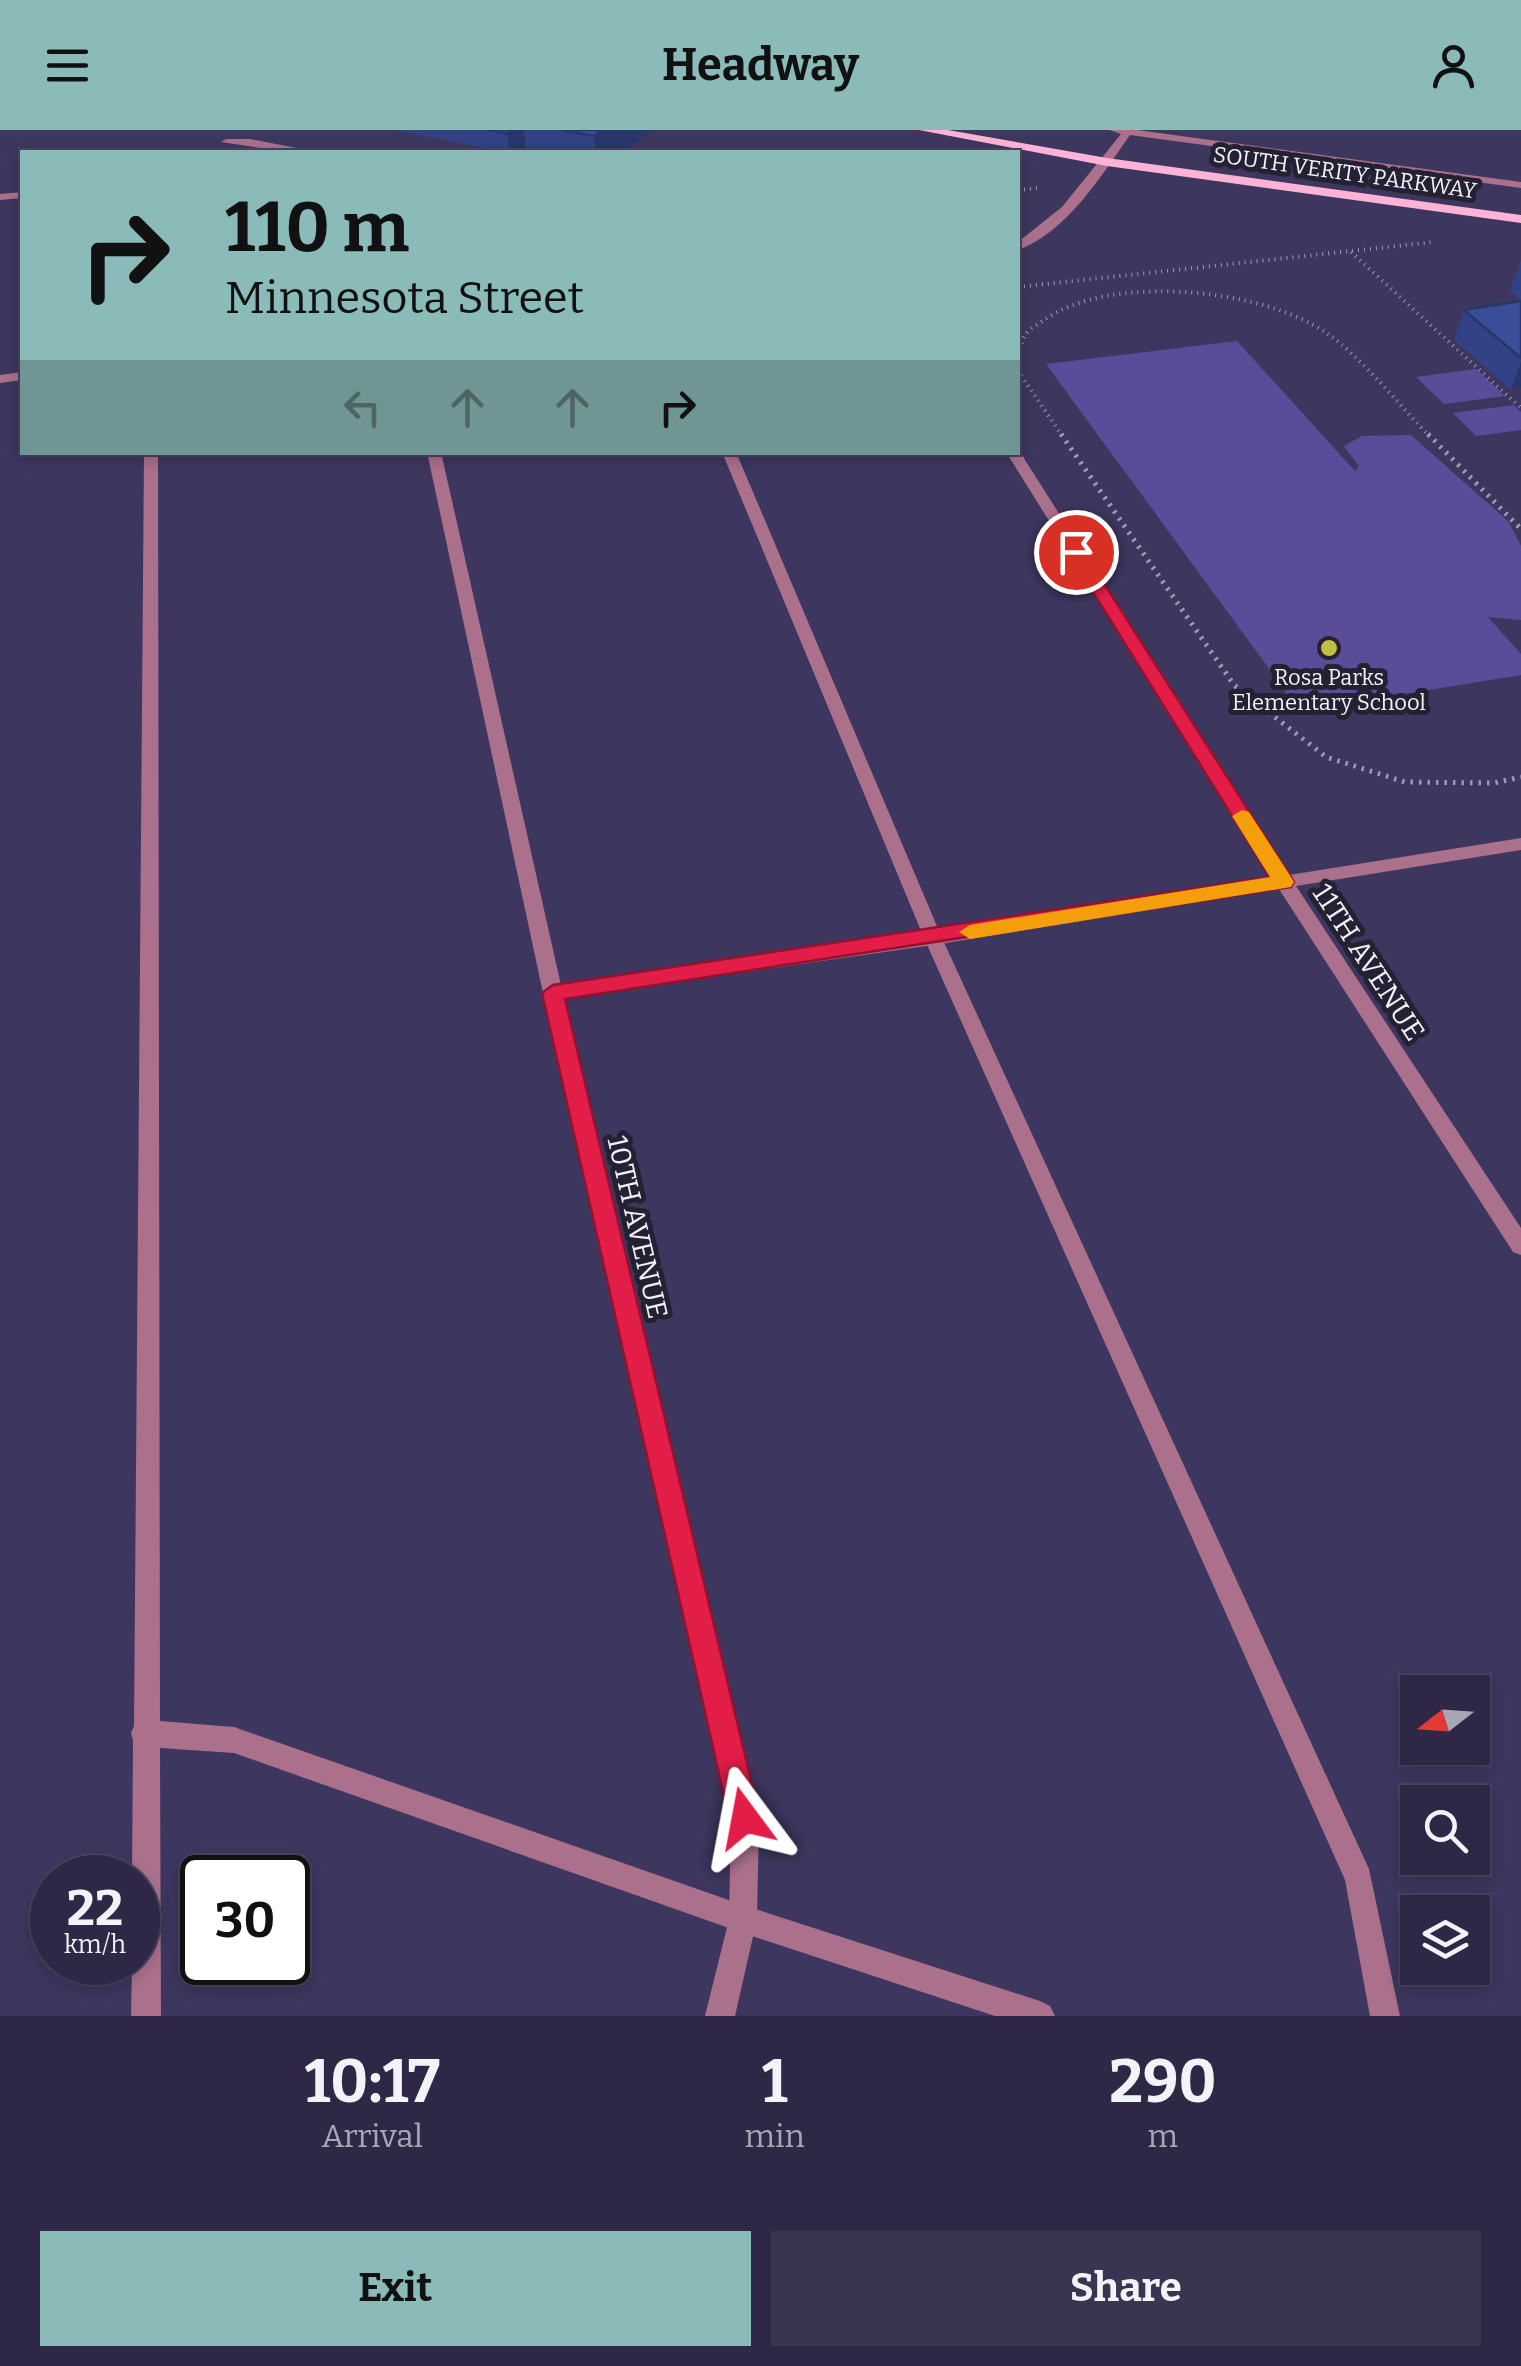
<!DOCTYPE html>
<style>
:root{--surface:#2e2846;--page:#3a3451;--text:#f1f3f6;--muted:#a7a6b3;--line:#49445f;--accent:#8bbbb9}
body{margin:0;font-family:Bitter,serif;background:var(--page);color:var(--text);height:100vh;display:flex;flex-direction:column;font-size:38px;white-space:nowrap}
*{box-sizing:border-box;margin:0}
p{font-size:32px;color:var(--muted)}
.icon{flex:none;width:55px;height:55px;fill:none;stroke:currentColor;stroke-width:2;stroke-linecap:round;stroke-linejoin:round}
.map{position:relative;height:1886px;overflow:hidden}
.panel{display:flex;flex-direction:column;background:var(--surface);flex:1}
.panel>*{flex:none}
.top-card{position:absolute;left:20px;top:20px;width:1000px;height:305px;border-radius:0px;box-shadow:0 5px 15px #0003,0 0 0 2px var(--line);background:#8bbbb9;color:#111;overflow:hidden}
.needle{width:65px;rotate:253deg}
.buttons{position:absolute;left:1400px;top:1545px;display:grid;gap:20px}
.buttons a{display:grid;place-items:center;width:90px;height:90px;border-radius:0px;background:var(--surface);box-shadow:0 5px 15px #0003,0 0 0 2px var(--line);font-size:50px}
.speed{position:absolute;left:30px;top:1725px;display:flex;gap:20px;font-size:50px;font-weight:700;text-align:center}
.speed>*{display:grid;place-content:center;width:130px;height:130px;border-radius:50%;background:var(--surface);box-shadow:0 5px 15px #0003,0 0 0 2px var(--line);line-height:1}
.speed small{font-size:25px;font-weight:400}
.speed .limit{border:5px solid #111;border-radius:15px;background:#fff;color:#111}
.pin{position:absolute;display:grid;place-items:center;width:85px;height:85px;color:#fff;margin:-42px;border:5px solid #fff;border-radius:50%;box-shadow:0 2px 10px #0007}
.me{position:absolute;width:110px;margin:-55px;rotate:347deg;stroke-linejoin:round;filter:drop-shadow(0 0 8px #0008)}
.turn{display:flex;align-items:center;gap:35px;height:210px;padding:0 40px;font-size:45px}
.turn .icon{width:130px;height:130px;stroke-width:2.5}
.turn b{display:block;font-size:70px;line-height:85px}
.lanes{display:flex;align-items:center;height:95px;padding:0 40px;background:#0003;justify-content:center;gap:50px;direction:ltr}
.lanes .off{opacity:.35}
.eta{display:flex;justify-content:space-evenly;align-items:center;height:170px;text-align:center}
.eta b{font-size:60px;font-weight:700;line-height:70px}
.cta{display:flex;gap:20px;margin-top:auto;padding:20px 40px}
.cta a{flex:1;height:115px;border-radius:0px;background:var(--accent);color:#111;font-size:40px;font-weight:700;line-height:115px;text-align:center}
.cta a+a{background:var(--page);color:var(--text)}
header{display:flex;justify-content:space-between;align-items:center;height:130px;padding:0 40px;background:var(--accent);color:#111;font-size:45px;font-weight:700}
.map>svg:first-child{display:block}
.green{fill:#5b4c9a}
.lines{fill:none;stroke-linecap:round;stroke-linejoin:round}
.path-far1{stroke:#9d9ab2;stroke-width:4;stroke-dasharray:1 5;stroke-linecap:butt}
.path{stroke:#9d9ab2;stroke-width:5;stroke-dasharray:2.5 6;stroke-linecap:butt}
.service{fill:#ab708c;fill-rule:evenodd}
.minor{fill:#ab708c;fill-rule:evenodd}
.primary{fill:#fcb3d5;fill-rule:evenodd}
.wall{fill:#324284}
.shaded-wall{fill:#29366b}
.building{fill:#3a4d99;stroke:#29366b;stroke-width:2.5}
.route{fill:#e11d48;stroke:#92132f;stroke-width:2.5}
.slow{fill:#f59e0b}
.poi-dot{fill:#bebf42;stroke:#242133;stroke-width:4}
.labels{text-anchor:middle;stroke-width:10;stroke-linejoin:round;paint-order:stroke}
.far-street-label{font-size:22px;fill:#f1f1fb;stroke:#242133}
.far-poi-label{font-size:22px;fill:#f1f1fb;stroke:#242133}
.street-label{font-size:28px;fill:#f1f1fb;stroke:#242133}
</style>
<header><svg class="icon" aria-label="menu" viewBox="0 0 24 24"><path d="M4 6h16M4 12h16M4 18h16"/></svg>Headway<svg class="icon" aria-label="person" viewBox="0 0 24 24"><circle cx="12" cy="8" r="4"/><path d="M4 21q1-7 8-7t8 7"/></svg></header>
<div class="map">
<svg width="1521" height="1886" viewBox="0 0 1521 1886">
<rect width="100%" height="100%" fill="#3d365e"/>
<!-- green -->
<g class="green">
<polygon points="1237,211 1355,341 1359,336 1344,316 1362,306 1411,305 1509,392 1521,416 1521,490 1488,487 1521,524 1521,545 1300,581 1046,234"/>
<polygon points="1476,239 1505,266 1444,274 1416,247"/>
<polygon points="1514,275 1521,282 1521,300 1476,306 1453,283"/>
</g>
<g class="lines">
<!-- path-far1 -->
<g class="path-far1">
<polyline points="1018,60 1040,58"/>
<polyline points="1351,122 1521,278"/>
<polyline points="1018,157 1434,112"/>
<path d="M1018,225c2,-6 4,-16 8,-21 4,-6 13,-10 18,-14 66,-47 219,-32 284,14 31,21 74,74 102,103"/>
<polyline points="1018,228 1020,244 1063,307"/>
</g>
<!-- path -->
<g class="path">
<polyline points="1061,304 1234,555 1326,627 1405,652 1494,653 1521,647"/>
<polyline points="1428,304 1521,399"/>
</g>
<!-- service -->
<g class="service">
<polygon points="250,9 302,19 307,22 288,22 221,12 226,9"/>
<polygon points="22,62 22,68 0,70 0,64"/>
<polygon points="144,322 158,322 160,1591 234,1597 743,1775 1040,1871 1050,1876 1055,1886 995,1886 743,1803 234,1623 160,1618 161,1886 131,1886 132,1832 138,1832 138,1748 132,1748 133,1610 131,1603 134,1596"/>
<polygon points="722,322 736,322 942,808 1369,1739 1400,1886 1370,1886 1345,1750 924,808"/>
</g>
<!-- minor -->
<g class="minor">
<path d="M1109,0h28l384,52v6l-391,-53c-29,41 -63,97 -112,115v-8l44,-35 59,-73z"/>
<polygon points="22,242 22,250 0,253 0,245"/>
<polygon points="1018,319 1289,745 1521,708 1521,720 1296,756 1521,1098 1521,1125 1513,1122 1279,759 933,815 564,868 759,1688 757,1789 735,1886 705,1886 729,1789 731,1688 543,863 427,322 441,322 561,855 933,801 1272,748 1006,322 1018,322"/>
</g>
<!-- primary -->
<polygon class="primary" points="919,0 948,0 1107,28 1521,85 1521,93 1107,36"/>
</g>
<!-- wall -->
<g class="wall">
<polygon points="395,0 650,0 650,1 622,22 484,22 483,18"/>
<polygon points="1520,131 1521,131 1521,171 1510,161"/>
<polygon points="1521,171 1521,258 1511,260 1454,210 1464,180"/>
</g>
<!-- shaded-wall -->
<g class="shaded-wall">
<polygon points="512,0 524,0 526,22 509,22 507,4"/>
<polygon points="602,0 650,0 650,1 622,22 595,22 594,6"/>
<polygon points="1521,231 1521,258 1511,260"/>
</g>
<!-- building -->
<g class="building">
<polygon points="488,0 512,0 507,4"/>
<polygon points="563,0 602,0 594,6"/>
<polygon points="1521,171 1521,228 1464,180"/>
</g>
<!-- route -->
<polygon class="route" points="1070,418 1084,422 1291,747 1294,752 1291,757 565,869 760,1688 756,1699 745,1704 734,1699 729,1688 542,863 553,855 1270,747 1068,422"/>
<!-- slow -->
<polygon class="slow" points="1242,680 1249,682 1291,747 1294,752 1291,757 970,809 959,802 970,795 1270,747 1232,686"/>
<!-- markers -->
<circle class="poi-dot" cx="1329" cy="518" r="10"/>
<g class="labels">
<!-- far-street labels -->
<g class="far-street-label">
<text transform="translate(1345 42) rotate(8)" y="8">SOUTH VERITY PARKWAY</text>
</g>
<!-- far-poi labels -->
<g class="far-poi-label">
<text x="1329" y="555">Rosa Parks<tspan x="1329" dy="25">Elementary School</tspan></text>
</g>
<!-- street labels -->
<g class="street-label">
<text transform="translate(1369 832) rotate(57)" y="10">11TH AVENUE</text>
<text transform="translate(638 1097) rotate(77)" y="10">10TH AVENUE</text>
</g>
</g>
</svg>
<div class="buttons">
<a><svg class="needle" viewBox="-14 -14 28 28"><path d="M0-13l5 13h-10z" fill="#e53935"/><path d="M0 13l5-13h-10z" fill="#a7a6b3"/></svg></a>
<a><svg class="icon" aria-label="search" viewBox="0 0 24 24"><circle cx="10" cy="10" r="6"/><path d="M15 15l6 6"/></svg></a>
<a><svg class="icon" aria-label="layers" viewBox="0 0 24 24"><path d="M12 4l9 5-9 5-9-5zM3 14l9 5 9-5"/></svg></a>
</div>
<div class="speed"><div>22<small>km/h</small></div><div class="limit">30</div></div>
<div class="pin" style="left:1076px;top:422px;background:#d93025"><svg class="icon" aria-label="arrive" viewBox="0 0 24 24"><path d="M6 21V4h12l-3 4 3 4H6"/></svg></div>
<svg class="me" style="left:745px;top:1688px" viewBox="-20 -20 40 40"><path d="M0-17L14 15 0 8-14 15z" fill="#e11d48" stroke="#fff" stroke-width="4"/></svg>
<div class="top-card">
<div class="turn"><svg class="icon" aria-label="right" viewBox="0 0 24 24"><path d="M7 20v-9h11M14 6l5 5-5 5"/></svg><div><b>110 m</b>Minnesota Street</div></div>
<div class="lanes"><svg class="icon off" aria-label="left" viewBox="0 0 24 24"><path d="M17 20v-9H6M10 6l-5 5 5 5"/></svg><svg class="icon off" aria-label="ahead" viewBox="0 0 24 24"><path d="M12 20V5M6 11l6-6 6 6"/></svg><svg class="icon off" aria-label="ahead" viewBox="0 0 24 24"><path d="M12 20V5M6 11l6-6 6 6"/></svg><svg class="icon" aria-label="right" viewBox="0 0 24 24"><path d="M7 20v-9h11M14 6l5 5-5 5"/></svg></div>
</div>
</div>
<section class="panel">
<div class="eta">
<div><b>10:17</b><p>Arrival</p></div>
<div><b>1</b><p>min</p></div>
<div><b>290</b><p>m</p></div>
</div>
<div class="cta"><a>Exit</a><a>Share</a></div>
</section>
